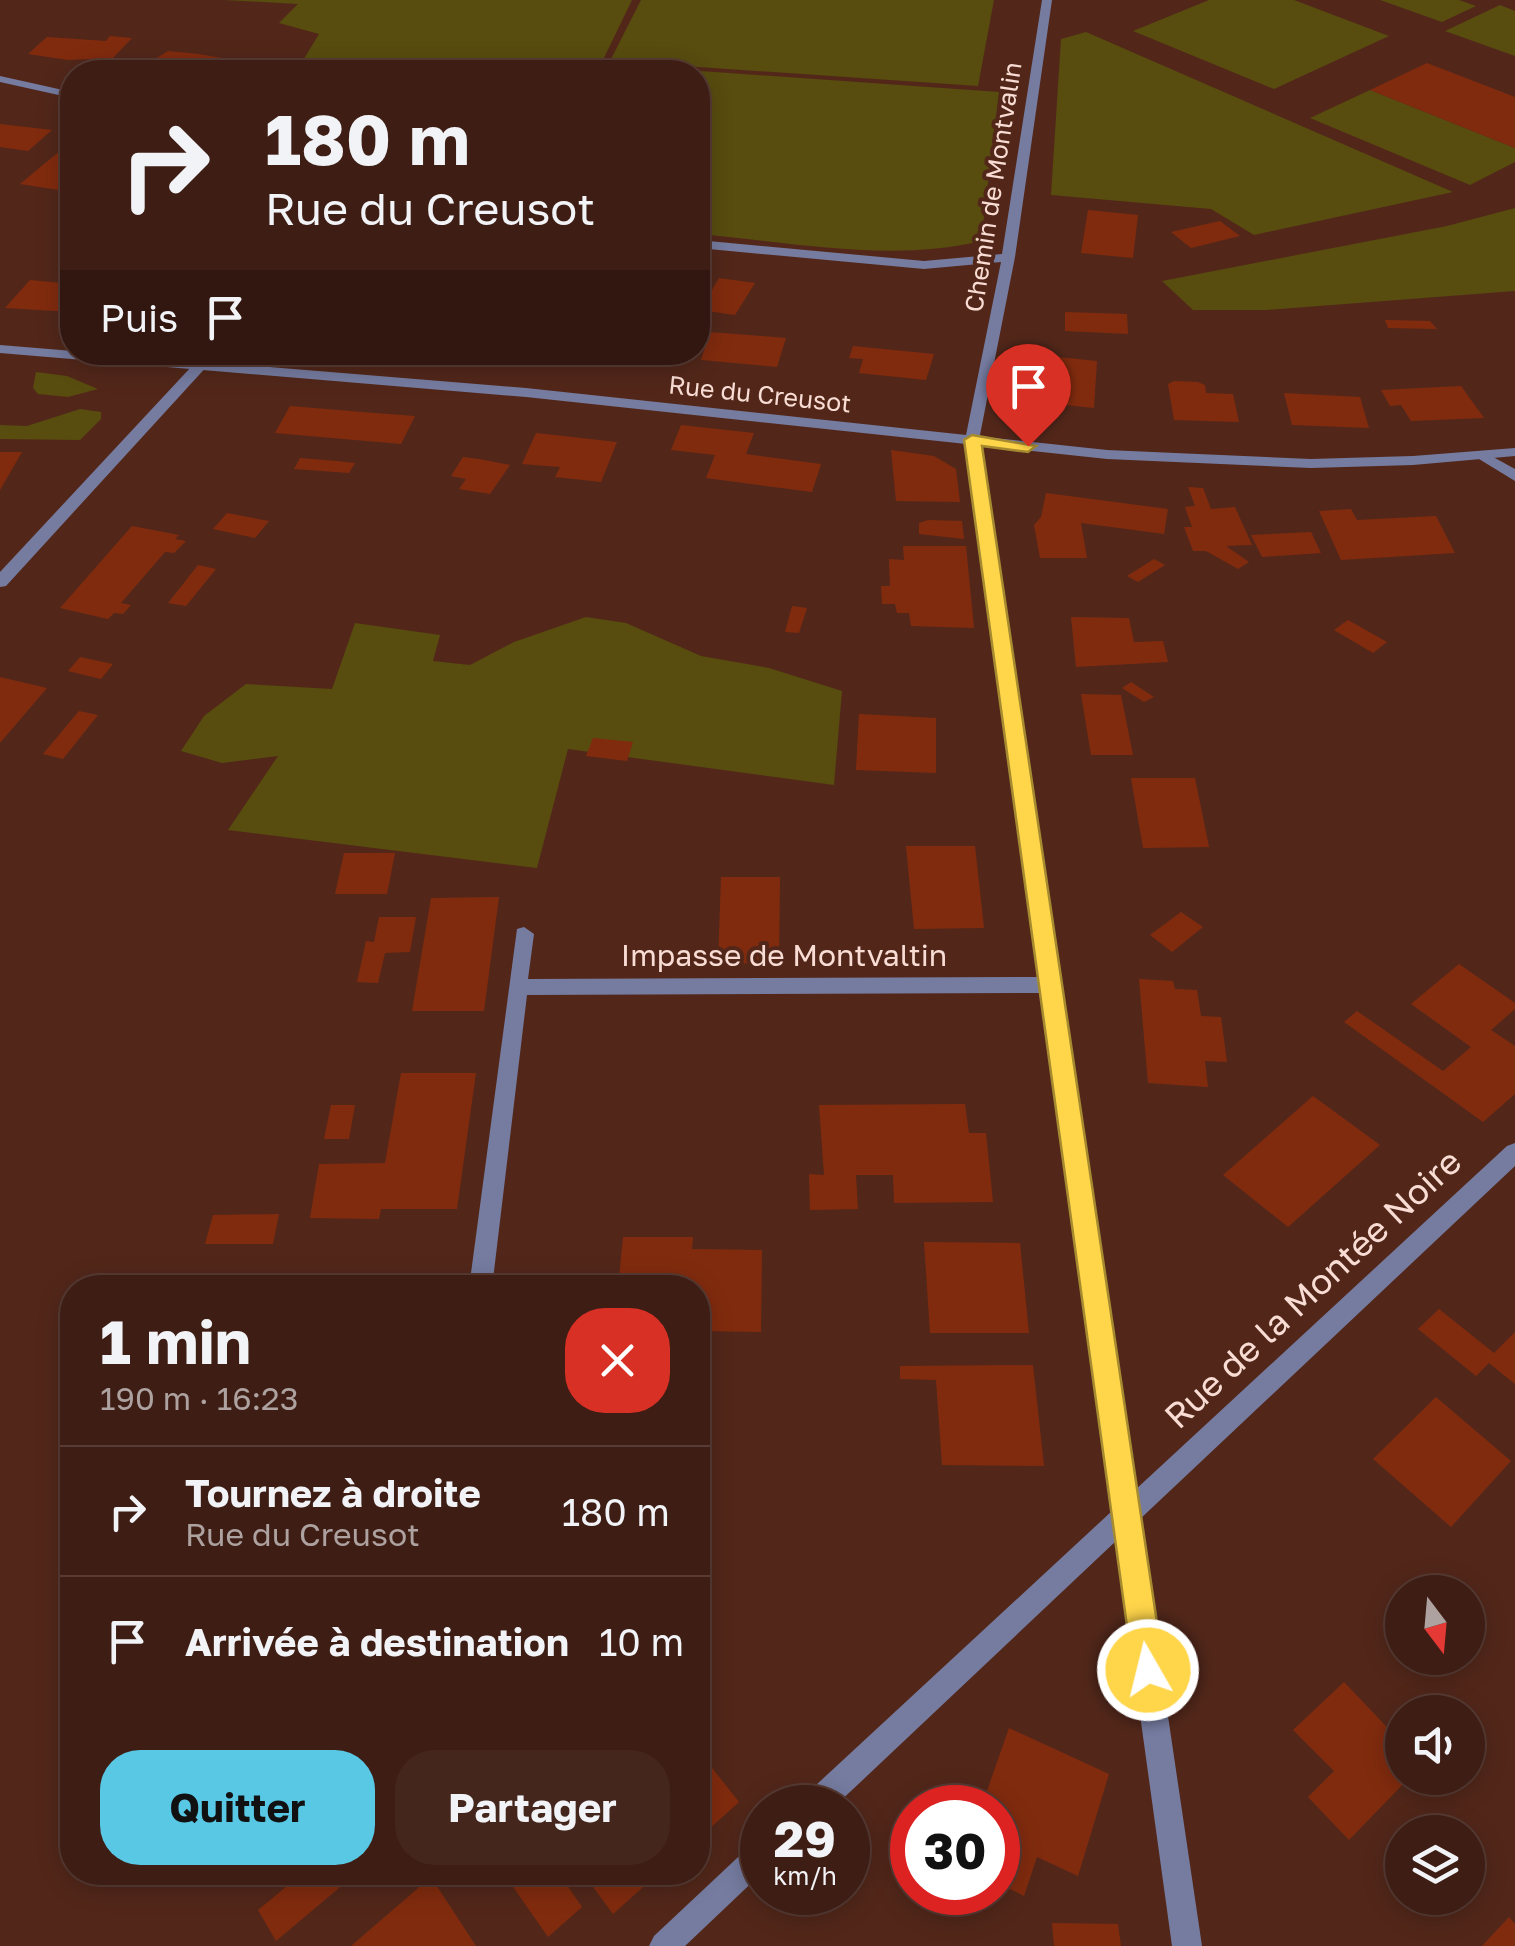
<!DOCTYPE html>
<html lang="fr">
<meta charset="utf-8">
<style>
:root{--surface:#3e1d14;--page:#45261d;--text:#f1f3f6;--muted:#ada2a0;--line:#573b34;--accent:#59c8e5}
body{margin:0;font-family:"Golos Text",sans-serif;background:var(--page);color:var(--text);height:100vh;display:flex;flex-direction:column;font-size:38px;white-space:nowrap}
*{box-sizing:border-box;margin:0}
p{font-size:32px;color:var(--muted)}
.icon{flex:none;width:55px;height:55px;fill:none;stroke:currentColor;stroke-width:2;stroke-linecap:round;stroke-linejoin:round}
.map{position:relative;flex:1;overflow:hidden}
.drawer{position:absolute;left:60px;top:1275px;width:650px;height:610px;display:flex;flex-direction:column;background:var(--surface);border-radius:40px;box-shadow:0 5px 25px #0003,0 0 0 2px var(--line)}
.drawer>*{flex:none}
.hud{position:absolute;left:60px;top:60px;width:650px;height:305px;border-radius:40px;box-shadow:0 5px 25px #0003,0 0 0 2px var(--line);background:#3e1d14;color:var(--text);overflow:hidden}
.needle{width:65px;rotate:164deg}
.tools{position:absolute;left:1385px;top:1575px;display:grid;gap:20px}
.tools a{display:grid;place-items:center;width:100px;height:100px;border-radius:50%;background:var(--surface);box-shadow:0 5px 25px #0003,0 0 0 2px var(--line);font-size:50px}
.speed{position:absolute;left:740px;top:1785px;display:flex;gap:20px;font-size:50px;font-weight:700;text-align:center}
.speed>*{display:grid;place-content:center;width:130px;height:130px;border-radius:50%;background:var(--surface);box-shadow:0 5px 25px #0003,0 0 0 2px var(--line);line-height:1}
.speed small{font-size:25px;font-weight:400}
.speed .limit{border:15px solid #d22;background:#fff;color:#111}
.pin{position:absolute;display:grid;place-items:center;width:85px;height:85px;color:#fff;margin:-102px -42px;border-radius:50% 50% 50% 0;rotate:-45deg;box-shadow:0 0 10px #0007}
.pin .icon{rotate:45deg}
.me{position:absolute;width:110px;margin:-55px;rotate:352deg;stroke-linejoin:round;filter:drop-shadow(0 0 8px #0008)}
.turn{display:flex;align-items:center;gap:35px;height:210px;padding:0 40px;font-size:45px}
.turn .icon{width:130px;height:130px;stroke-width:2.5}
.turn b{display:block;font-size:70px;line-height:85px}
.then{display:flex;align-items:center;height:95px;padding:0 40px;background:#0003;gap:20px;font-size:38px}
.round{display:grid;place-items:center;flex:none;width:105px;height:105px;border-radius:40px;background:var(--page)}
.head{display:flex;align-items:center;justify-content:space-between;height:170px;padding:0 40px}
h1{font-size:60px;font-weight:700;line-height:75px}
.primary-button{display:flex;gap:20px;margin-top:auto;padding:20px 40px}
.primary-button a{flex:1;height:115px;border-radius:40px;background:var(--accent);color:#111;font-size:40px;font-weight:700;line-height:115px;text-align:center}
.primary-button a+a{background:var(--page);color:var(--text)}
ul{padding:0;list-style:none}
li{display:flex;align-items:center;gap:30px;height:130px;padding:0 40px;border-top:2px solid var(--line)}
li div{flex:1}
li b{display:block;font-size:38px}
li em{font-style:normal}
.map>svg:first-child{display:block}
.green{fill:#584c0f}
.building{fill:#812b0e}
.lines{fill:none;stroke-linecap:round;stroke-linejoin:round}
.minor{fill:#767ca0;fill-rule:evenodd}
.tertiary{fill:#767ca0;fill-rule:evenodd}
.route{fill:#ffd54a;stroke:#a68a30;stroke-width:2.5}
.labels{text-anchor:middle;stroke-width:8;stroke-linejoin:round;paint-order:stroke}
.far-street-label{font-size:25px;fill:#f9ddd4;stroke:#52271a}
.street-label{font-size:30px;fill:#f9ddd4;stroke:#52271a}
.near-street-label{font-size:35px;fill:#f9ddd4;stroke:#52271a}
</style>
<div class="map">
<svg width="1515" height="1946" viewBox="0 0 1515 1946">
<rect width="100%" height="100%" fill="#52271a"/>
<!-- green -->
<g class="green">
<path d="M224,0h408l-31,64 398,28 -18,149c-91,22 -190,1 -283,-7v-162h-402l23,-38 -40,-11 19,-19z"/>
<polygon points="641,0 994,0 978,86 610,61"/>
<polygon points="1209,0 1294,0 1389,36 1274,89 1133,31"/>
<polygon points="1380,0 1459,0 1476,6 1442,22"/>
<polygon points="1500,5 1515,11 1515,56 1445,31"/>
<polygon points="1086,32 1453,192 1254,235 1211,209 1051,195 1061,39"/>
<polygon points="1370,90 1515,148 1515,162 1470,185 1310,118"/>
<polygon points="1515,208 1515,291 1267,310 1193,310 1162,281 1447,226"/>
<polygon points="36,372 67,376 98,389 68,397 38,394 33,388"/>
<polygon points="80,409 101,412 101,419 80,440 0,439 0,425 27,426"/>
<polygon points="586,617 626,623 701,656 769,668 842,691 834,785 568,749 537,868 228,830 278,756 222,763 181,751 204,716 246,684 332,689 355,623 440,635 433,661 470,665 514,642"/>
</g>
<!-- building -->
<g class="building">
<polygon points="110,36 132,38 113,58 68,60 28,54 47,37 106,41"/>
<polygon points="168,51 199,54 239,61 228,69 234,72 188,72 147,64"/>
<polygon points="1427,63 1515,97 1515,148 1370,90"/>
<polygon points="0,124 52,130 28,151 0,147"/>
<polygon points="72,141 72,185 65,191 20,184"/>
<polygon points="1088,210 1138,215 1133,258 1081,253"/>
<polygon points="1220,221 1240,236 1191,248 1171,232"/>
<polygon points="719,278 755,283 735,315 700,310"/>
<polygon points="30,280 72,284 72,312 5,308"/>
<polygon points="1065,312 1127,314 1128,334 1065,331"/>
<polygon points="1385,320 1430,321 1437,329 1388,328"/>
<polygon points="710,332 786,338 777,367 701,360"/>
<polygon points="853,346 934,354 926,380 859,373 863,359 849,358"/>
<polygon points="1048,356 1097,361 1094,408 1065,405 1066,395 1043,393"/>
<polygon points="1174,381 1198,382 1205,385 1206,393 1233,394 1239,422 1174,420 1168,384"/>
<polygon points="1461,386 1484,418 1411,421 1401,405 1390,406 1381,390"/>
<polygon points="1284,393 1360,397 1369,428 1292,425"/>
<polygon points="290,406 362,412 415,416 401,444 275,433"/>
<polygon points="681,425 754,433 746,454 821,464 812,492 706,478 715,455 671,450"/>
<polygon points="536,433 617,442 601,482 555,477 560,467 522,464"/>
<polygon points="891,450 934,456 956,469 960,502 896,501"/>
<polygon points="0,452 22,452 0,490"/>
<polygon points="463,457 479,459 510,465 490,494 459,489 466,479 451,476"/>
<polygon points="300,458 337,461 355,463 349,473 294,469"/>
<polygon points="1188,487 1203,488 1211,509 1235,507 1252,545 1226,546 1249,562 1238,569 1206,551 1193,551 1184,527 1192,527 1185,507 1195,506"/>
<polygon points="1046,493 1168,509 1164,534 1081,523 1087,558 1040,558 1034,525 1041,517"/>
<polygon points="1351,509 1357,520 1436,516 1455,553 1341,560 1319,511"/>
<polygon points="227,513 269,521 255,538 213,529"/>
<polygon points="928,520 962,521 964,539 919,534 919,523"/>
<polygon points="132,526 179,535 175,539 186,541 174,553 165,552 121,603 131,605 123,614 114,613 108,619 60,608"/>
<polygon points="1311,532 1321,553 1262,557 1251,535"/>
<polygon points="903,546 966,546 974,628 911,626 909,613 897,613 895,604 882,604 881,586 890,586 889,559 904,560"/>
<polygon points="1154,559 1165,565 1138,582 1127,576"/>
<polygon points="198,565 216,569 186,606 168,603"/>
<polygon points="792,606 807,608 799,633 785,632"/>
<polygon points="1071,617 1129,618 1134,642 1163,641 1168,662 1076,667"/>
<polygon points="1348,620 1387,642 1373,653 1334,630"/>
<polygon points="80,657 113,664 101,679 68,671"/>
<polygon points="0,677 47,688 0,743"/>
<polygon points="1131,682 1154,697 1144,702 1122,688"/>
<polygon points="1081,694 1121,695 1133,755 1091,755"/>
<polygon points="79,711 98,715 63,759 43,754"/>
<polygon points="859,714 936,718 936,773 856,770"/>
<polygon points="593,738 633,742 627,761 586,756"/>
<polygon points="1131,778 1195,778 1209,847 1143,848"/>
<polygon points="906,846 975,846 984,928 914,929"/>
<polygon points="344,853 395,853 387,894 335,894"/>
<polygon points="721,877 780,877 779,964 718,963"/>
<polygon points="499,897 484,1011 412,1011 431,898"/>
<polygon points="1181,912 1203,927 1172,952 1150,935"/>
<polygon points="379,917 416,917 410,952 385,953 378,983 357,982 366,941 374,942"/>
<polygon points="1459,964 1515,1003 1515,1009 1491,1030 1515,1046 1515,1094 1483,1122 1344,1022 1357,1011 1443,1071 1471,1047 1411,1004"/>
<polygon points="1139,979 1173,981 1175,989 1197,990 1201,1016 1221,1017 1227,1062 1205,1061 1208,1087 1148,1083"/>
<polygon points="401,1073 476,1073 457,1209 381,1209 379,1219 310,1218 319,1164 385,1163"/>
<polygon points="1313,1096 1380,1145 1288,1227 1223,1175"/>
<polygon points="965,1104 969,1133 986,1133 993,1202 894,1203 893,1175 856,1175 858,1209 810,1210 809,1174 824,1175 819,1105"/>
<polygon points="331,1105 355,1105 349,1139 324,1139"/>
<polygon points="279,1214 273,1244 205,1244 213,1215"/>
<polygon points="623,1237 693,1237 692,1249 762,1250 761,1332 698,1331 698,1288 618,1288"/>
<polygon points="924,1242 1020,1243 1029,1333 930,1333"/>
<polygon points="1439,1309 1494,1353 1515,1332 1515,1384 1489,1363 1476,1376 1418,1329"/>
<polygon points="1033,1365 1044,1466 942,1465 936,1380 900,1379 900,1366"/>
<polygon points="1436,1397 1511,1461 1451,1527 1373,1459"/>
<polygon points="1344,1682 1402,1743 1402,1778 1409,1778 1349,1840 1308,1797 1334,1771 1293,1730"/>
<polygon points="1009,1728 1109,1774 1078,1876 1037,1857 1024,1896 998,1883 998,1808 981,1808"/>
<polygon points="698,1750 739,1802 698,1839"/>
<polygon points="304,1872 358,1872 276,1941 258,1910"/>
<polygon points="513,1872 558,1872 582,1907 548,1937 507,1878"/>
<polygon points="582,1872 660,1872 613,1914"/>
<polygon points="431,1877 476,1946 351,1946"/>
<polygon points="1509,1917 1515,1924 1515,1946 1482,1946"/>
<polygon points="1052,1923 1118,1924 1121,1946 1054,1946"/>
</g>
<g class="lines">
<!-- minor -->
<g class="minor">
<polygon points="1042,0 1052,0 1015,257 979,440 1134,1491 1507,1146 1515,1143 1515,1166 1139,1520 1202,1946 1172,1946 1116,1541 833,1808 798,1808 802,1798 1112,1511 1041,993 527,995 492,1288 469,1288 517,929 524,927 534,934 528,979 1039,977 965,440 1001,262 924,269 698,248 698,240 924,261 1002,254"/>
<polygon points="0,76 72,92 72,98 0,82"/>
<polygon points="205,352 220,352 6,586 0,587 0,572"/>
<polygon points="1484,452 1515,469 1515,481 1479,459 1477,456"/>
<polygon points="762,1840 762,1873 685,1946 649,1946 654,1936 752,1844"/>
</g>
<!-- tertiary -->
<polygon class="tertiary" points="0,345 526,388 1107,450 1311,459 1413,456 1515,448 1515,456 1413,465 1311,468 1107,459 526,397 0,353"/>
</g>
<!-- route -->
<polygon class="route" points="972,435 1036,446 1028,452 982,446 1164,1670 1159,1681 1148,1685 1138,1681 1133,1670 964,440"/>
<g class="labels">
<!-- far-street labels -->
<g class="far-street-label">
<text transform="translate(993 187) rotate(-81)" y="9">Chemin de Montvalin</text>
<text transform="translate(760 394) rotate(6)" y="9">Rue du Creusot</text>
</g>
<!-- street labels -->
<g class="street-label">
<text x="784" y="966">Impasse de Montvaltin</text>
</g>
<!-- near-street labels -->
<g class="near-street-label">
<text transform="translate(1313 1289) rotate(-43)" y="12">Rue de la Montée Noire</text>
</g>
</g>
</svg>
<div class="tools">
<a><svg class="needle" viewBox="-14 -14 28 28"><path d="M0-13l5 13h-10z" fill="#e53935"/><path d="M0 13l5-13h-10z" fill="#ada2a0"/></svg></a>
<a><svg class="icon" aria-label="sound" viewBox="0 0 24 24"><path d="M4 9h4l5-4v14l-5-4H4zM17 9q2 3 0 6"/></svg></a>
<a><svg class="icon" aria-label="layers" viewBox="0 0 24 24"><path d="M12 4l9 5-9 5-9-5zM3 14l9 5 9-5"/></svg></a>
</div>
<div class="speed"><div>29<small>km/h</small></div><div class="limit">30</div></div>
<div class="pin" style="left:1028px;top:446px;background:#d93025"><svg class="icon" aria-label="arrive" viewBox="0 0 24 24"><path d="M6 21V4h12l-3 4 3 4H6"/></svg></div>
<svg class="me" style="left:1148px;top:1670px" viewBox="-20 -20 40 40"><circle r="17" fill="#ffd54a" stroke="#fff" stroke-width="3"/><path d="M0-11L8 9 0 5-8 9z" fill="#fff"/></svg>
<div class="hud">
<div class="turn"><svg class="icon" aria-label="right" viewBox="0 0 24 24"><path d="M7 20v-9h11M14 6l5 5-5 5"/></svg><div><b>180 m</b>Rue du Creusot</div></div>
<div class="then">Puis<svg class="icon" aria-label="arrive" viewBox="0 0 24 24"><path d="M6 21V4h12l-3 4 3 4H6"/></svg></div>
</div>
<section class="drawer">
<div class="head"><div><h1>1 min</h1><p>190 m · 16:23</p></div><a class="round" style="background:#d93025;color:#fff"><svg class="icon" aria-label="close" viewBox="0 0 24 24"><path d="M6 6l12 12M18 6L6 18"/></svg></a></div>
<ul>
<li><svg class="icon" aria-label="right" viewBox="0 0 24 24"><path d="M7 20v-9h11M14 6l5 5-5 5"/></svg><div><b>Tournez à droite</b><p>Rue du Creusot</p></div><em>180 m</em></li>
<li><svg class="icon" aria-label="arrive" viewBox="0 0 24 24"><path d="M6 21V4h12l-3 4 3 4H6"/></svg><div><b>Arrivée à destination</b></div><em>10 m</em></li>
</ul>
<div class="primary-button"><a>Quitter</a><a>Partager</a></div>
</section>
</div>
